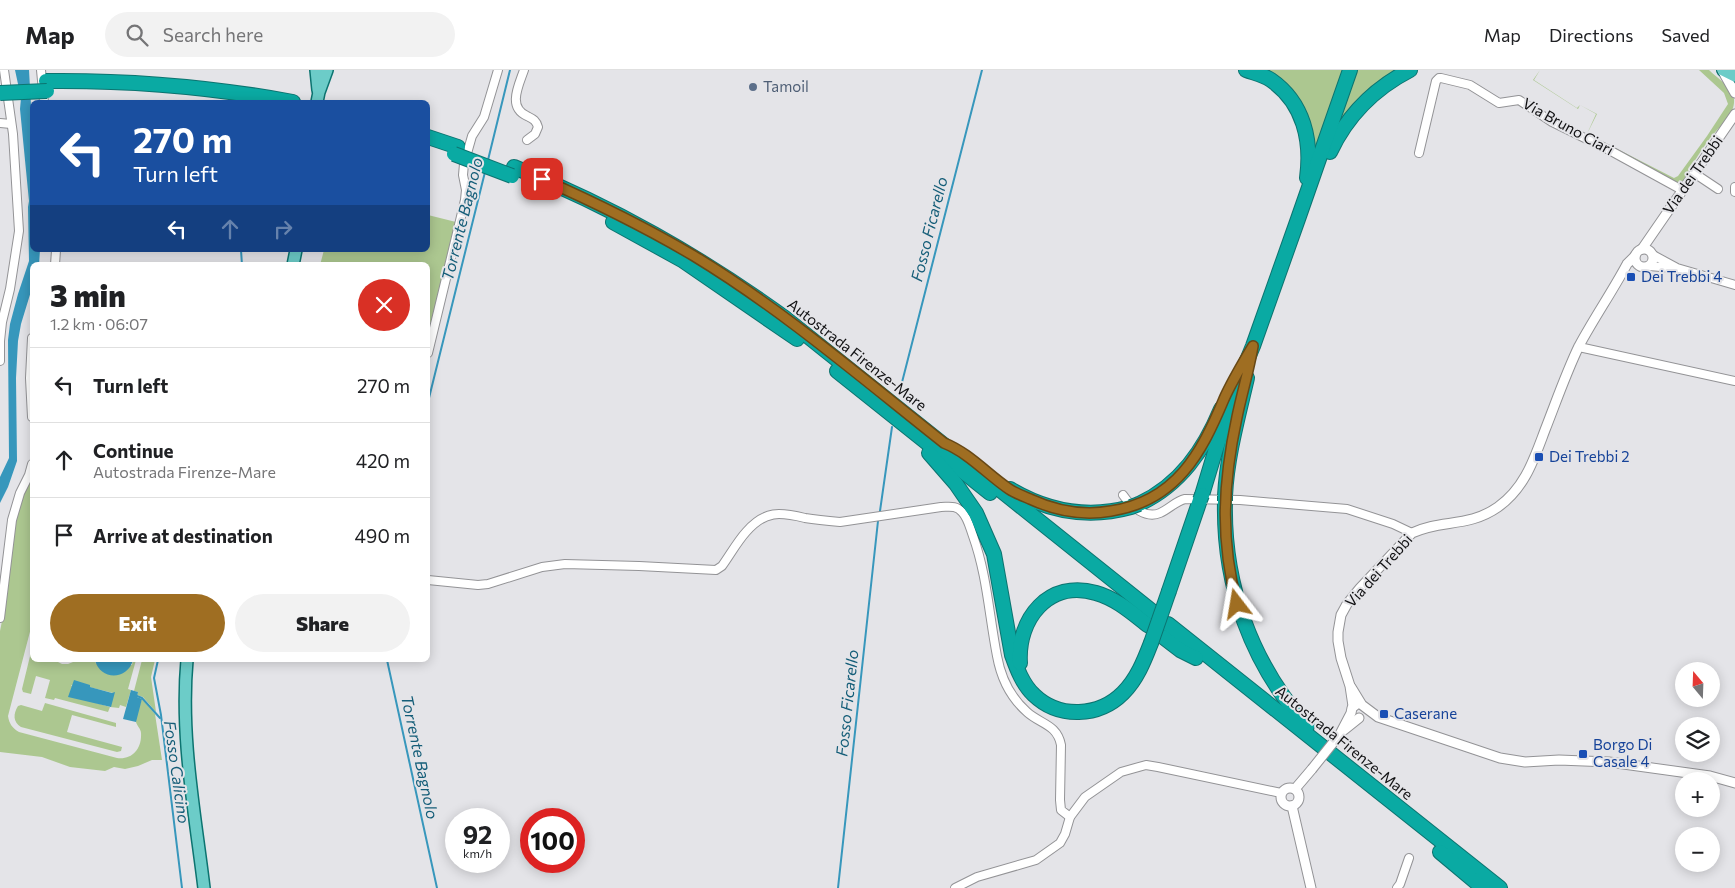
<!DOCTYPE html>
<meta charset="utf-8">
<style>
:root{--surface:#fff;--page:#f2f2f2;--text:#202124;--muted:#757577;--line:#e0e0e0;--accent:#9f6e22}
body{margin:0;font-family:Commissioner,sans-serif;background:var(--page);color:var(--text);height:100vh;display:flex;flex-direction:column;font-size:19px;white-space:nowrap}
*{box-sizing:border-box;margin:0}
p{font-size:16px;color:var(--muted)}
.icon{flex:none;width:28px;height:28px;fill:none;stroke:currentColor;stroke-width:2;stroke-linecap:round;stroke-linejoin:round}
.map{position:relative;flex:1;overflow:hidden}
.details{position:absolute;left:30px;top:192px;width:400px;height:400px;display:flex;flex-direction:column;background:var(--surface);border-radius:8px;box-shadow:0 2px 12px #0003}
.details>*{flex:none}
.hud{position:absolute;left:30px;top:30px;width:400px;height:152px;border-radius:8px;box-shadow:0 2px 12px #0003;background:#1a4fa0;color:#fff;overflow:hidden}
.needle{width:32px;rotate:341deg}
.fabs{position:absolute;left:1675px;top:592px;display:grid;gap:10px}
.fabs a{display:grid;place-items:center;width:45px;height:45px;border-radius:50%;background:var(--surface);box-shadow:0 2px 12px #0003;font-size:25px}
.speed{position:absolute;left:445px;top:738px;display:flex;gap:10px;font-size:25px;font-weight:700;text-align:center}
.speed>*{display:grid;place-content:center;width:65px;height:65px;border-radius:50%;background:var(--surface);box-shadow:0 2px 12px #0003;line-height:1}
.speed small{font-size:12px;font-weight:400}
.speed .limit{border:8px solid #d22;background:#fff;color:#111}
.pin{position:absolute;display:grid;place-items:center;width:42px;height:42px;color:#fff;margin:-21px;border-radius:10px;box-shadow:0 2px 8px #0006}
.me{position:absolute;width:55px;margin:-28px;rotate:346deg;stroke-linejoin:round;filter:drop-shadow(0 0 4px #0008)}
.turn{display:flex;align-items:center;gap:18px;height:105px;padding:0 20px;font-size:22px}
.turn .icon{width:65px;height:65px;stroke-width:2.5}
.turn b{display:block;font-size:35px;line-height:42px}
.lanes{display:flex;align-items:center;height:48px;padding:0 20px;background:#0003;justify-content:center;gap:25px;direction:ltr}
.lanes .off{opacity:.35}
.round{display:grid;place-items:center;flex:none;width:52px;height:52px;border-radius:26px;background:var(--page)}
.headline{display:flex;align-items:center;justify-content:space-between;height:85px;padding:0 20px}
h1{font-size:30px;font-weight:800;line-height:38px}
.action{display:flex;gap:10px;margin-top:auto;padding:10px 20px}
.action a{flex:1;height:58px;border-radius:30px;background:var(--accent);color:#fff;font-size:20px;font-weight:800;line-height:58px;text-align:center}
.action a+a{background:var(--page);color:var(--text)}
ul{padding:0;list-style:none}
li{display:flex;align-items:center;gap:15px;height:75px;padding:0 20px;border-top:1px solid var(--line)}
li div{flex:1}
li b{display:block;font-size:19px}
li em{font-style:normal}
header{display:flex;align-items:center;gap:30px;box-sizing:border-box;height:70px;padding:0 25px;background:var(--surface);border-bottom:1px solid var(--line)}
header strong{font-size:24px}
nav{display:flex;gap:28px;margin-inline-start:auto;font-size:18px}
.search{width:350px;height:45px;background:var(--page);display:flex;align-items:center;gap:12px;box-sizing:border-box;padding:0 18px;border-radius:28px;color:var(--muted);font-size:19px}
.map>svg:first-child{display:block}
.green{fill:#acc790;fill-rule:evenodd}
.water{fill:#3797bc}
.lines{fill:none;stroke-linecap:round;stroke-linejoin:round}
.stream{stroke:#3797bc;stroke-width:2}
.minor-casing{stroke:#939396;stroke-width:10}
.tertiary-casing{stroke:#939396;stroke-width:11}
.primary-casing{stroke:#0c7470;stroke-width:14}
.motorway-casing{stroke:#0c7470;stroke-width:16}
.minor{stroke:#fff;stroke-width:8}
.tertiary{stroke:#fff;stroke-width:9}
.primary{stroke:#6cccc8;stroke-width:11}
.motorway{stroke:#0aaaa3;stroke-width:14}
.tertiary-bridge-casing{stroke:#939396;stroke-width:11;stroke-linecap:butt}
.motorway-bridge-casing{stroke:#0c7470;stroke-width:16;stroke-linecap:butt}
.tertiary-bridge{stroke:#fff;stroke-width:9}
.motorway-bridge{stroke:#0aaaa3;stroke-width:14}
.route-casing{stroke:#674816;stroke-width:12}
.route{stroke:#9f6e22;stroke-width:9}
.service-dot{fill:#5c6f8a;stroke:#e4e4e8;stroke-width:2}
.transit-dot{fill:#1a4fb4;stroke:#e4e4e8;stroke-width:2}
.labels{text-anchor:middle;stroke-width:4;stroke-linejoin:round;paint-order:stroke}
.service-label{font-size:15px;fill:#4e5e75;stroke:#e4e4e8;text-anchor:start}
.street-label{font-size:15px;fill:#101012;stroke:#e4e4e8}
.transit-label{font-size:15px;fill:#164399;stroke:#e4e4e8;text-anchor:start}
.water-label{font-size:16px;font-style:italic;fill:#145d78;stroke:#e4e4e8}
</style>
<header>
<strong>Map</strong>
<div class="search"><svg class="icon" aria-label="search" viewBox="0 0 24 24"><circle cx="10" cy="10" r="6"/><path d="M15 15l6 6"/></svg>Search here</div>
<nav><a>Map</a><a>Directions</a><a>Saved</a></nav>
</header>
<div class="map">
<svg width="1735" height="818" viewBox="0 0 1735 818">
<rect width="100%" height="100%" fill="#e4e4e8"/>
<!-- green -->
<g class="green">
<polygon points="1261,0 1345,0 1319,78 1315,78 1310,52"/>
<polygon points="1356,0 1403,0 1343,56 1339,52"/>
<path d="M1540,0l-6,10 43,28 3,-3 17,9 -9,18 2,3 84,43 4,-2 29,-40 21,-32 -4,-11 -25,-23h10c8,8 19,14 24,25 2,5 1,11 -1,16 -6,10 -15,19 -22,27 -11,15 -21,31 -29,47l-95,-49 10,-22 -16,-9 -2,4 -45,-29z"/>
<polygon points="428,145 456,152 428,263 428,195 320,195 324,180 428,180"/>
<path d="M30,409l2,1v144l-24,92c1,7 4,12 11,16l98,26c15,2 25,-9 24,-25 0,-4 -4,-7 -5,-11 -1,-5 4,-17 6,-23l13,15 7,46h-10l-14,6 -13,3 -11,-2 -9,4 -35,-4 -28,-10 -42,-5v-121l5,-25 10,-94z"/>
<path d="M32,578v12h22l8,4h6l10,-4h17l1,4 36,1 1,-5h3l-8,29 3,1 -5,17 -6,-2 -1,3 -9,-1 -2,5 -53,-14 -1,2 -9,-2 5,-18 -14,-4 -5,18 -8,-2 -1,-3zM71,615h19l-1,2 24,6 -3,14 -24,-7z"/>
<polygon points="142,590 155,590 151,607 156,642 143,627 137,625 138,622 134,621"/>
<path d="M45,633l71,20v4l-44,-12 -5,17 55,15 -1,4 -4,1 -96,-25c-8,-5 -8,-13 -3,-21l3,-1 21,6z"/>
</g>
<!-- water -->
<g class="water">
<polygon points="15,0 29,0 32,53 32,180 40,180 39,195 32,195 32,218 21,254 18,271 16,308 17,391 8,417 0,433 0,407 9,388 8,270 10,254 18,224 29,191 28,137 29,131 20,39 21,28"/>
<path d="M95,590h38c-5,20 -33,21 -38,0z"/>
<polygon points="74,610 90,615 90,617 112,623 115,622 111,637 68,627"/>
<polygon points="131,620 138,622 137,627 142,629 136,652 123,649"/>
</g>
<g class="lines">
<!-- stream -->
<g class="stream">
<polyline points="488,90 510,0"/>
<polyline points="241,180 242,195"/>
<polyline points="899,324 982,0"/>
<polyline points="428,332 485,102"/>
<polyline points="880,441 892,357"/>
<polyline points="158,590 154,608 161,645 182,818"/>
<polyline points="387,590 437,818"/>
<polyline points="137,626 142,628 160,648"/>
<polyline points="838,818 878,451"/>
</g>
<defs>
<g id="minor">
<polyline points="41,0 44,32"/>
<path d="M524,0c-5,15 -17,37 3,46 6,3 9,4 11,11l-3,7 -8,6"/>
<polyline points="0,53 11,54"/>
<polyline points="1419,83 1436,11 1439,8 1441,8 1470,15 1499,33 1519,30 1552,52 1611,81 1682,120"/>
<polyline points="1694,103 1718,119"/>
<polyline points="1735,117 1735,122"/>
<polyline points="1653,185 1677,198 1735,215"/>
<polyline points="55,195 56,180"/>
<polyline points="1649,196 1673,198"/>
<polyline points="32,268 30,308 32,347"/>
<polyline points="0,271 2,252 10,219 19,161 13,64 4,0"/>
<polyline points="0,272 0,291"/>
<polyline points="1579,277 1735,311"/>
<polyline points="428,283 465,130 466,120 463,105 464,94 472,66 484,47 498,0"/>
<path d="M1123,425c8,12 23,24 37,18 9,-4 16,-12 25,-14l55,1 107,9 46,15 19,9"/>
<path d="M428,510l50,5 10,-1 54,-17 23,-3 74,2 77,4 6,-4c8,-11 15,-24 24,-34 19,-22 34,-20 59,-14 12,2 23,3 35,4l101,-15c8,0 15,-2 21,5 6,6 8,16 11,24 14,39 16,79 24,120 4,22 13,41 30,56 13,12 30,12 34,33l-1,55 1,10 9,7"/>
<polyline points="0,548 12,450 20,423 29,405 32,394"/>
<polyline points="955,818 977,807 1036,790 1060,773 1065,764 1070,747 1085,727 1121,702 1146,695 1158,697 1281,723"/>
<polyline points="1397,818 1400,814 1409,788"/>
</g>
<g id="tertiary">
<polyline points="1722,0 1735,23"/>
<circle cx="1644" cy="188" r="9"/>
<polyline points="1642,179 1735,44"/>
<polyline points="1351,617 1362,635 1378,647 1500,688 1525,692 1559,690 1609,692 1710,706 1735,713"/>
<path d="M1353,636l-3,-20 -9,-28 -3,-17v-9l3,-17 6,-11 13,-16 52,-55c29,-14 56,-5 86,-26 27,-19 36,-48 47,-77 11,-28 21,-57 34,-84 15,-28 33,-54 48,-82l8,-8"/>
<polyline points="1344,660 1359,648"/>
<polyline points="1340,664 1351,643 1352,638 1357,634"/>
<circle cx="1290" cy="727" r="9"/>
<polyline points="1295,719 1312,699"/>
<polyline points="1292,736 1311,818"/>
</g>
<g id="primary">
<polyline points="316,0 318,20"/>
<polyline points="1723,0 1735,6"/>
<polyline points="317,32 319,22 327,0"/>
<polyline points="293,195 296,180"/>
<path d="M187,590c-7,76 8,153 17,228"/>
</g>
<g id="motorway">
<path d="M1246,0c8,3 18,5 25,10 33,23 41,61 36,98"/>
<path d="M46,11c83,-1 166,6 247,21"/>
<polyline points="428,67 458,77"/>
<path d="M1330,82c17,-36 45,-64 80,-82"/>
<path d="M514,97c100,41 184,88 271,151l368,294"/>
<polyline points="613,152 682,190 797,269"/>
<polyline points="837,301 990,423"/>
<path d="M929,383l27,31 20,29 18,41 18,101c5,14 11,30 22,40 25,24 65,22 89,-2 14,-14 21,-32 28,-50"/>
<path d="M1010,419c37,22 78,30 121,18"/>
<polyline points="1202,425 1231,329 1253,276 1298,149 1350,0"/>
<path d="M1225,426c2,-40 13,-79 22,-118"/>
<path d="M1225,431c-2,84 26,162 82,225"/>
<path d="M1139,434c41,-19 65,-54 82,-95"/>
<polyline points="1169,521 1200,430"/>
<polyline points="1168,554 1500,818"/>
<polyline points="1163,567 1180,580 1196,588"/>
<path d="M1020,593c-3,-44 29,-84 76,-70 21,6 36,20 53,33"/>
<polyline points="1440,782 1483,818"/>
</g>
</defs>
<!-- minor casing -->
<use href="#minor" class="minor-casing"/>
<!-- tertiary casing -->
<use href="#tertiary" class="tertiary-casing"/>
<!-- primary casing -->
<use href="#primary" class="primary-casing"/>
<!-- motorway casing -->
<use href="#motorway" class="motorway-casing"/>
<!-- minor -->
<use href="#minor" class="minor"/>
<!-- tertiary -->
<use href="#tertiary" class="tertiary"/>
<!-- primary -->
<use href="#primary" class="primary"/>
<!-- motorway -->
<use href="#motorway" class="motorway"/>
<defs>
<polyline id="tertiary-bridge" points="1312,699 1340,664"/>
<g id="motorway-bridge">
<polyline points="0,23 47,21"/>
<polyline points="454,84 512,106"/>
<polyline points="1200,430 1202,425"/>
<polyline points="1225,431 1225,426"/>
<polyline points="1131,437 1139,434"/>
<polyline points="1151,573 1169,521"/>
</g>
</defs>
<!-- tertiary-bridge casing -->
<use href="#tertiary-bridge" class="tertiary-bridge-casing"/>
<!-- motorway-bridge casing -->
<use href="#motorway-bridge" class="motorway-bridge-casing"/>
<!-- tertiary-bridge -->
<use href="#tertiary-bridge" class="tertiary-bridge"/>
<!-- motorway-bridge -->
<use href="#motorway-bridge" class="motorway-bridge"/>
</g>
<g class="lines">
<defs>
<path id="route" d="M542,109c52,23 103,48 152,77 89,54 169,123 250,187 25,10 43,31 65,46 6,4 14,7 21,10 26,12 53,17 81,12 65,-10 90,-57 113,-112 8,-18 19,-36 29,-53 -4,24 -11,47 -16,71 -14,65 -17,122 0,187"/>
</defs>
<!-- route casing -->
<use href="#route" class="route-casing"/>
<!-- route -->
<use href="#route" class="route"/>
</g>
<!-- markers -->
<circle class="service-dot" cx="753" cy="17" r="5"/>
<g class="transit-dot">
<rect x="1626" y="202" width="10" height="10" rx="2.5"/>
<rect x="1534" y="382" width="10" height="10" rx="2.5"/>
<rect x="1379" y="639" width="10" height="10" rx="2.5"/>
<rect x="1578" y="679" width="10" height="10" rx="2.5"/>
</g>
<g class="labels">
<!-- service labels -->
<g class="service-label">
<text x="763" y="22">Tamoil</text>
</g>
<!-- street labels -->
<g class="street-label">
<text transform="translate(1568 57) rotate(29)" y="5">Via Bruno Ciari</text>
<text transform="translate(1693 105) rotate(-55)" y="5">Via dei Trebbi</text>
<text transform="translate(857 285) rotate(38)" y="5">Autostrada Firenze-Mare</text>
<text transform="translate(1379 501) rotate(-48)" y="5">Via dei Trebbi</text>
<text transform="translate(1344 673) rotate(39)" y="5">Autostrada Firenze-Mare</text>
</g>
<!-- transit labels -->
<g class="transit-label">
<text x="1641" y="212">Dei Trebbi 4</text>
<text x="1549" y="392">Dei Trebbi 2</text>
<text x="1394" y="649">Caserane</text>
<text x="1593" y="680">Borgo Di<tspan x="1593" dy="17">Casale 4</tspan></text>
</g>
<!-- water labels -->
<g class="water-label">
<text transform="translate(462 149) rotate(-76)" y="6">Torrente Bagnolo</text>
<text transform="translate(929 159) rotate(-76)" y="6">Fosso Ficarello</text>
<text transform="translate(847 633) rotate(-84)" y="6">Fosso Ficarello</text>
<text transform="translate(420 687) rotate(78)" y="6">Torrente Bagnolo</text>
<text transform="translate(177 702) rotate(82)" y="6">Fosso Calicino</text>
</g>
</g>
</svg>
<div class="fabs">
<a><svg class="needle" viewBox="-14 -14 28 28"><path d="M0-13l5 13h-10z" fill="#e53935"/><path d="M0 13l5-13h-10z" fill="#757577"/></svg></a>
<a><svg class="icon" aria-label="layers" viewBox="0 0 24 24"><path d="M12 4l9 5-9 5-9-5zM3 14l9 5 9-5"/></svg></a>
<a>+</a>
<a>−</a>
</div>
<div class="speed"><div>92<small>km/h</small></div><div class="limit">100</div></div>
<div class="pin" style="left:542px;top:109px;background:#d93025"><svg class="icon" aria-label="arrive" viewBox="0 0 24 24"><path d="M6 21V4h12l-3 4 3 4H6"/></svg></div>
<svg class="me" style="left:1237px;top:534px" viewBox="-20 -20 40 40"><path d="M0-17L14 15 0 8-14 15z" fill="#9f6e22" stroke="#fff" stroke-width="4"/></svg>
<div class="hud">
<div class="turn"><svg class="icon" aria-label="left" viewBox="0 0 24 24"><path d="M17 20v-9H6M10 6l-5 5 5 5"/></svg><div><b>270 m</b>Turn left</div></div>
<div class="lanes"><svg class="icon" aria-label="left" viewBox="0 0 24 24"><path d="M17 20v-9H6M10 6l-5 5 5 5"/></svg><svg class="icon off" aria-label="ahead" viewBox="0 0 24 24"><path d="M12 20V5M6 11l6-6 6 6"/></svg><svg class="icon off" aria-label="right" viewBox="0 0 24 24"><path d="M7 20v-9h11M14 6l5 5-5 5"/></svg></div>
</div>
<section class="details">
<div class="headline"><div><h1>3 min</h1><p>1.2 km · 06:07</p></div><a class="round" style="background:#d93025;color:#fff"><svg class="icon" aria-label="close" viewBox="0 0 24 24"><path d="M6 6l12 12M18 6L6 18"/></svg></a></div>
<ul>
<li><svg class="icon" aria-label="left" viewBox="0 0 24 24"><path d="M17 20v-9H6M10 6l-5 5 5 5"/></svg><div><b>Turn left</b></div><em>270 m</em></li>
<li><svg class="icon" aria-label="ahead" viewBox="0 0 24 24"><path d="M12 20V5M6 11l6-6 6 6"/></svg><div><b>Continue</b><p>Autostrada Firenze-Mare</p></div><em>420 m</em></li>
<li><svg class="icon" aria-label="arrive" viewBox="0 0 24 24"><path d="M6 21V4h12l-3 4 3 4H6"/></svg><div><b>Arrive at destination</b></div><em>490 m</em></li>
</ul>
<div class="action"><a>Exit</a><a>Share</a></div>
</section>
</div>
